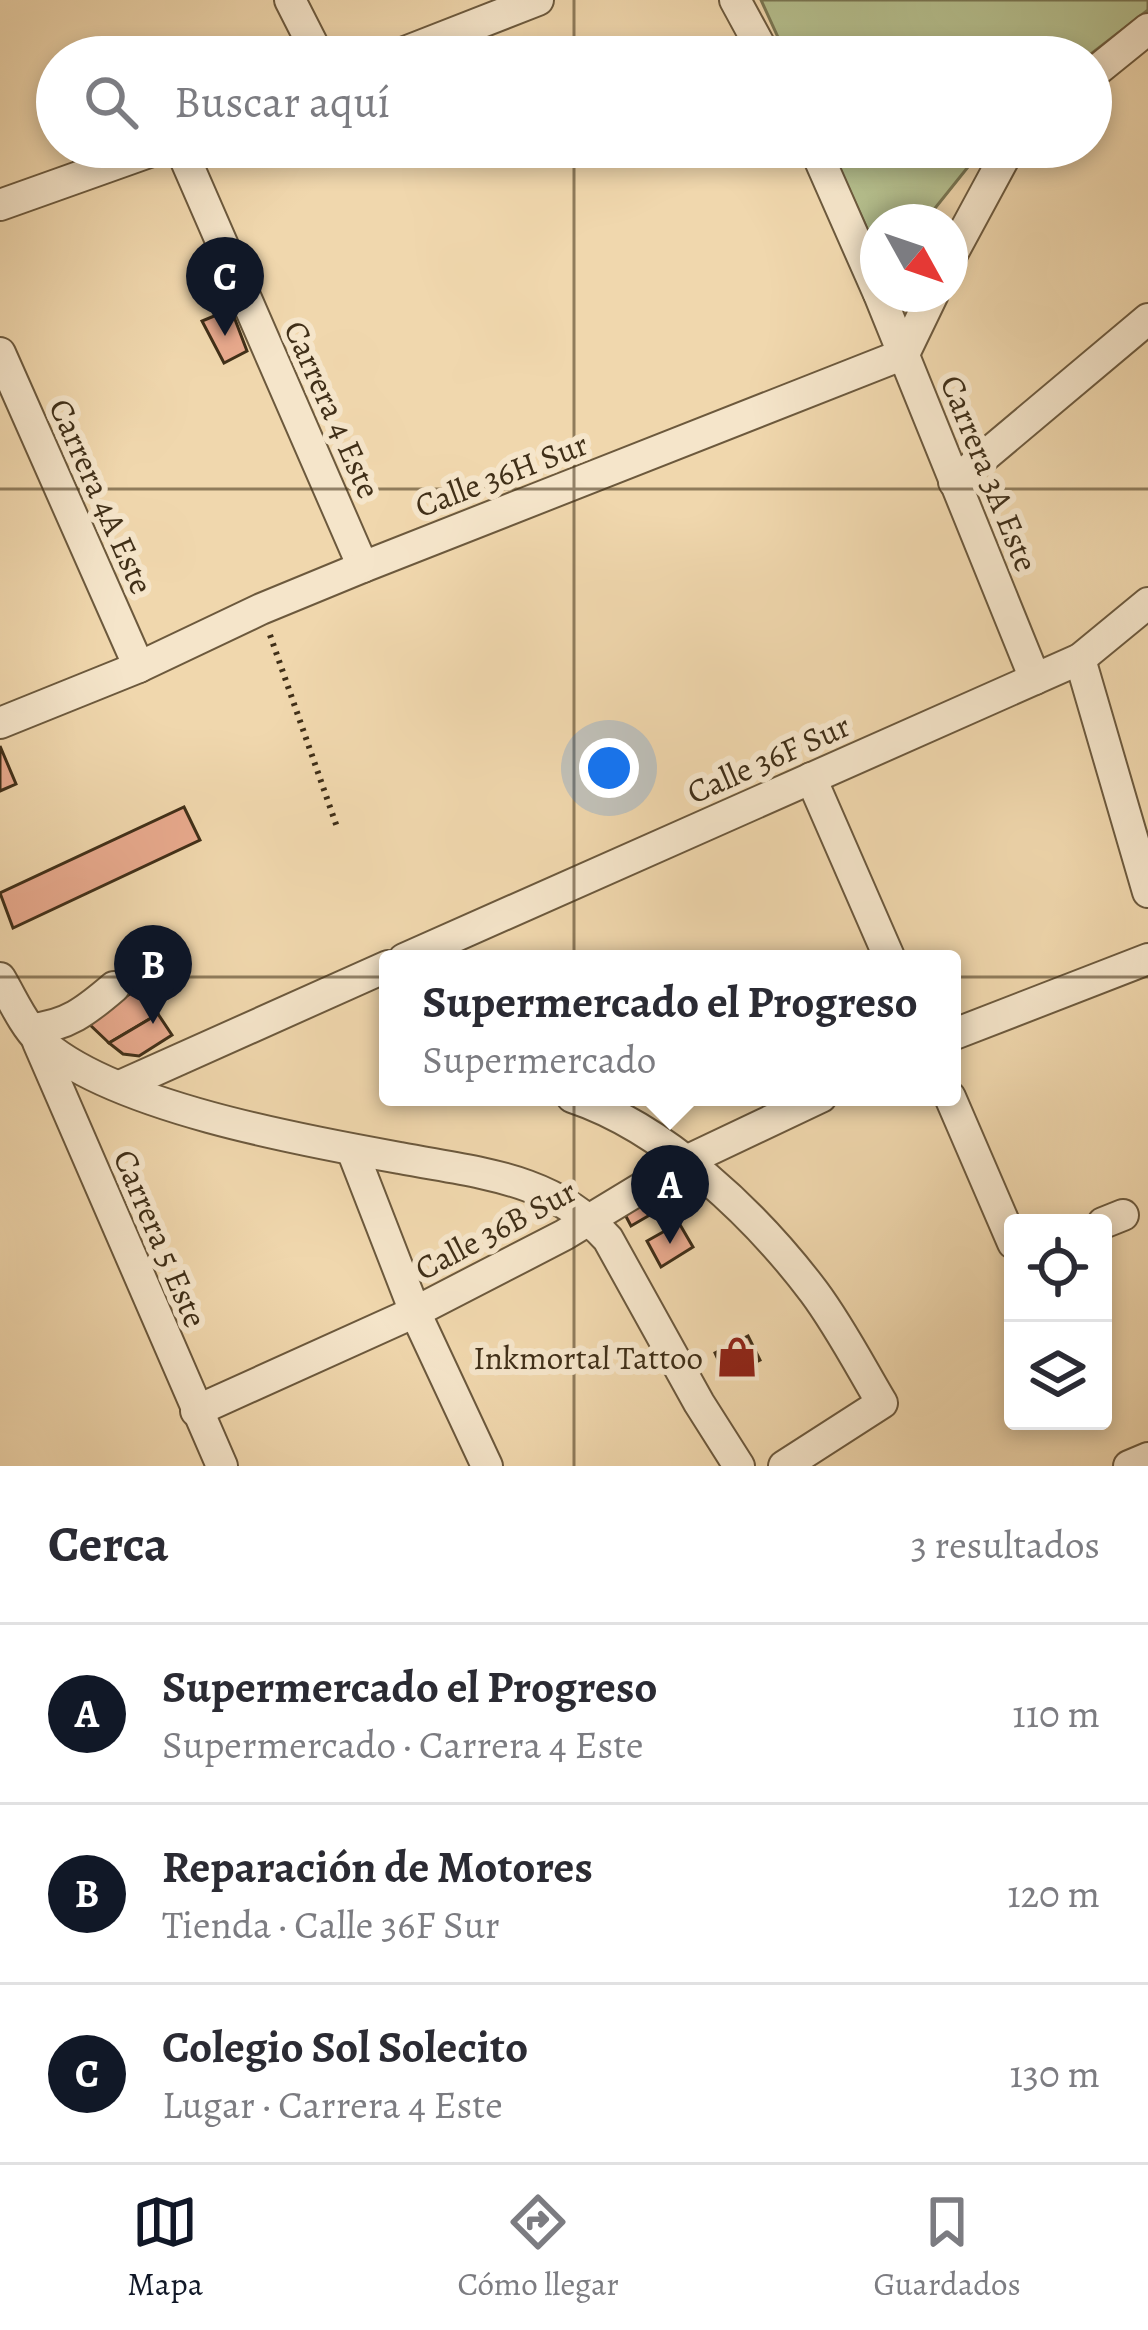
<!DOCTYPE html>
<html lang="es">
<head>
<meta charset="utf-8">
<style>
  body { margin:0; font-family:Alegreya,serif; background:#f7f7f7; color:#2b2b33 }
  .controls { position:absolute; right:36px; bottom:36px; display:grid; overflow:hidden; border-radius:12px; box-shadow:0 6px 18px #0003 }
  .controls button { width:108px; height:108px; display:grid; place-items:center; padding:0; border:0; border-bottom:3px solid #e1e1e2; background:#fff; color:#2b2b33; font:60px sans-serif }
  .compass { position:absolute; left:860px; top:204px; width:108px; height:108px; border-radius:50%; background:#fff; box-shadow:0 6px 18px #0003; rotate:130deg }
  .you { position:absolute; left:609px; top:768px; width:42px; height:42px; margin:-30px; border:9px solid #fff; border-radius:50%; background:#1a73e8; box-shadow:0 0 0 18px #1a73e833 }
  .badge { display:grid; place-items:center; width:78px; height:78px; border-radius:50%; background:#111827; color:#fff; font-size:39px; font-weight:700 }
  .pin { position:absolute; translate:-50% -99px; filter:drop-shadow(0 3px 6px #0008) }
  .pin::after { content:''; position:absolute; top:63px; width:42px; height:36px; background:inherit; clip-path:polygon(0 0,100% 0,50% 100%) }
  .popup { position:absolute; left:379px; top:950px; width:582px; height:156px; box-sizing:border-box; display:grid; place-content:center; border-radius:12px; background:#fff; filter:drop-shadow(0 3px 9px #0005); font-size:39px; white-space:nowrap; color:#7c7c81 }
  .popup b { font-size:45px; color:#2b2b33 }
  .popup::after { content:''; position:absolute; left:50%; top:100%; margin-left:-24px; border:24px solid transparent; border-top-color:#fff }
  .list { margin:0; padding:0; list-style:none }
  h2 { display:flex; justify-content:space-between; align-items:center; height:156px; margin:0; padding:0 48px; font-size:51px }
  h2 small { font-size:39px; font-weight:400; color:#7c7c81 }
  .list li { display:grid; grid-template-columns:78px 1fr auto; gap:36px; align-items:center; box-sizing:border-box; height:180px; padding:0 48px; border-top:3px solid #e1e1e2 }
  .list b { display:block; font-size:45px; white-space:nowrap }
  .list p { margin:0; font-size:39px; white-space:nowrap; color:#7c7c81 }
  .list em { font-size:39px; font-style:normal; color:#7c7c81 }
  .icon { flex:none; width:66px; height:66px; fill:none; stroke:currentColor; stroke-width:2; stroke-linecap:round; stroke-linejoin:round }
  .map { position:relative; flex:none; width:1148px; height:1466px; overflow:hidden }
  .search { position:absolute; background:#fff; box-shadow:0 6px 18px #0003; left:36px; right:36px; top:36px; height:132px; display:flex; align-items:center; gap:30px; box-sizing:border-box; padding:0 42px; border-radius:66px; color:#7c7c81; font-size:45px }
  .sheet { height:696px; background:#fff }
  nav { display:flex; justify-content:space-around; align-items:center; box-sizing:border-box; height:168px; border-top:3px solid #e1e1e2; background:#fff; font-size:33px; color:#7c7c81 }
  nav a { display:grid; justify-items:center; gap:6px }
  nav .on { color:#111827 }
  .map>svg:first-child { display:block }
  .green { fill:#b5bf8e; stroke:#7a7753; stroke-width:3 }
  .building { fill:#e9aa8e; stroke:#402f18; stroke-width:3 }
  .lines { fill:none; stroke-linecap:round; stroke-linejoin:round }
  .minor-casing { stroke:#6c593d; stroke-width:34 }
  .path { stroke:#402f18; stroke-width:6; stroke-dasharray:3 6; stroke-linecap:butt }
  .minor { stroke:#f5e5ca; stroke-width:30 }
  .grid { fill:none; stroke:#402f18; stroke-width:3; stroke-opacity:0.55 }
  .labels { text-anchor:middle; stroke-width:12; stroke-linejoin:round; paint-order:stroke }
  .street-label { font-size:33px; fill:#402f18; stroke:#f5e5ca }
  .poi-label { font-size:33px; fill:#402f18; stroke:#f5e5ca; text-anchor:end }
</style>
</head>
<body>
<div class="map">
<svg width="1148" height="1466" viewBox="0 0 1148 1466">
  <rect width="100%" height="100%" fill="#f0d7ad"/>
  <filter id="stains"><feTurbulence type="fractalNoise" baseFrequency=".00167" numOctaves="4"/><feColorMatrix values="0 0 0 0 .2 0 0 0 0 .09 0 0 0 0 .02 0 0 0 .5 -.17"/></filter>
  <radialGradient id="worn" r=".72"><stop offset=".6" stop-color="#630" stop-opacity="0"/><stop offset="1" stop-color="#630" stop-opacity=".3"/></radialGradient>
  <g class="green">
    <polygon points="761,0 1148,0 1148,10 1087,57 787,57"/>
    <polygon points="830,147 984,147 924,222 878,222 878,253"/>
  </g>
  <g class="building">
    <polygon points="72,147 121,147 74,165"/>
    <polygon points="231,309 247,351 224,363 202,321"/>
    <polygon points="0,746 16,784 0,791"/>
    <polygon points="184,807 200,840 13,928 0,893"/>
    <polygon points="142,986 158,1014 109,1043 87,1022"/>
    <polygon points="158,1014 172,1035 139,1056 123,1054 109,1043"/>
    <polygon points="657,1185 667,1205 631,1226 620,1205"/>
    <polygon points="679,1223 693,1247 661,1267 647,1241"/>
    <polygon points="748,1336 760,1360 726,1377 715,1353"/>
  </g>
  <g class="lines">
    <g class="minor-casing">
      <g id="minor">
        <polyline points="290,0 319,57"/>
        <polyline points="735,0 766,57"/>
        <polyline points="392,57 538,0"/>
        <polyline points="1091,75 1148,29"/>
        <polyline points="180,147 363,567"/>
        <polyline points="814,147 878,292"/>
        <polyline points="0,205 163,147"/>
        <polyline points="950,258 1010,147"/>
        <polyline points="879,294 1035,679"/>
        <polyline points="0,353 139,667"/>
        <polyline points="954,482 1148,319"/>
        <polyline points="1080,659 1148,892"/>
        <polyline points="0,723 139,667 261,609 363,567 904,354 933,294"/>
        <polyline points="811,778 890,959"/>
        <polyline points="404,959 1080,659 1148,603"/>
        <path d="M 0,978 C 12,998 23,1024 39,1040 C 109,1106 305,1141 400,1158 C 478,1173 552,1177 608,1239 L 699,1403 L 739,1466"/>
        <path d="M 31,1029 C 67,1026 86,1011 114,987"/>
        <polyline points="952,1035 1148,959"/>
        <polyline points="38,1042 222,1466"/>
        <polyline points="120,1086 388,966"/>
        <path d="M 572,1097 C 665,1128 756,1215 814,1292 C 840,1327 860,1366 882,1403 L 784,1466"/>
        <polyline points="950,1097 1013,1243"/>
        <polyline points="352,1150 415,1312 487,1466"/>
        <polyline points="1103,1223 1123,1215"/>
        <polyline points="196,1411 415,1312 564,1235 686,1161 821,1097"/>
        <polyline points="1129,1466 1148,1458"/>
      </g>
    </g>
    <polyline class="path" points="270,635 338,830"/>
    <use href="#minor" class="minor"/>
  </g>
  <path class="grid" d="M 574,0 L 574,57M 574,147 L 574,1466M 0,489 L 1148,489M 0,977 L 1148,977"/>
  <defs>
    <g id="shop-bare" transform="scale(3.24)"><path d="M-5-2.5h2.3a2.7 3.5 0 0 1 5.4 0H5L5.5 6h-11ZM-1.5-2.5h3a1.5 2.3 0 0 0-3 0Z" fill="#8f2418" stroke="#f5e5ca" stroke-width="2.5" paint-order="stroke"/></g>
  </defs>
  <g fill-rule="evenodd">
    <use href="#shop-bare" x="737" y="1357"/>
  </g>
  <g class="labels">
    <g class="street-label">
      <text transform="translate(333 409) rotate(66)" y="12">Carrera 4 Este</text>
      <text transform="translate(990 473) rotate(68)" y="12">Carrera 3A Este</text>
      <text transform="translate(501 474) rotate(-21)" y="12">Calle 36H Sur</text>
      <text transform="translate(102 496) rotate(66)" y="12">Carrera 4A Este</text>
      <text transform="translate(768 758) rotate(-24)" y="12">Calle 36F Sur</text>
      <text transform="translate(495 1229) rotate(-28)" y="12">Calle 36B Sur</text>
      <text transform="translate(161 1238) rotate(67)" y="12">Carrera 5 Este</text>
    </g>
    <g class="poi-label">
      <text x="703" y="1369">Inkmortal Tattoo</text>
    </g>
  </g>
  <rect width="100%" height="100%" filter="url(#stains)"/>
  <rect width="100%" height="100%" fill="url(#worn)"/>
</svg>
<div class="controls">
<button><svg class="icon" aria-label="locate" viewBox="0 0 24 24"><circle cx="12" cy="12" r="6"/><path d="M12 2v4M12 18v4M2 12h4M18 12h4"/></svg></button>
<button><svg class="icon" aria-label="layers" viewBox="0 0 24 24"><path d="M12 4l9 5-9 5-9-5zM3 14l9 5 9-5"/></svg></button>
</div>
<svg class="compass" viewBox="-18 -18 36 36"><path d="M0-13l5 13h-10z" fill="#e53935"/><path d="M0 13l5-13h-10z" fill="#7c7c81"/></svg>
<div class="you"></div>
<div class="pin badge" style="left:670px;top:1244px">A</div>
<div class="popup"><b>Supermercado el Progreso</b>Supermercado</div>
<div class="pin badge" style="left:153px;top:1024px">B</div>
<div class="pin badge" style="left:225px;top:336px">C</div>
<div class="search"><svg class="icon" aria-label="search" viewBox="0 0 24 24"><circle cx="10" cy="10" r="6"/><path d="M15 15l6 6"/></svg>Buscar aquí</div>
</div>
<section class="sheet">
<h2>Cerca<small>3 resultados</small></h2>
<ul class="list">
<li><span class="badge">A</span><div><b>Supermercado el Progreso</b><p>Supermercado · Carrera 4 Este</p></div><em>110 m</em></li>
<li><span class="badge">B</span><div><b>Reparación de Motores</b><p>Tienda · Calle 36F Sur</p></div><em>120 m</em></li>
<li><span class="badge">C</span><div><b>Colegio Sol Solecito</b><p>Lugar · Carrera 4 Este</p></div><em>130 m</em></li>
</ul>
</section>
<nav>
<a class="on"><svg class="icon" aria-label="map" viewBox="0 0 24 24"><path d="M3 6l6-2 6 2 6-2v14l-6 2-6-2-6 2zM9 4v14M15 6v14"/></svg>Mapa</a>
<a><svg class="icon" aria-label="directions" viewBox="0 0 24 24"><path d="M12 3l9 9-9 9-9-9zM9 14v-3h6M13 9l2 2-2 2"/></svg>Cómo llegar</a>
<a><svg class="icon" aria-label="saved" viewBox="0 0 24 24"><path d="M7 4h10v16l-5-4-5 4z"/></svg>Guardados</a>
</nav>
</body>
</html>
